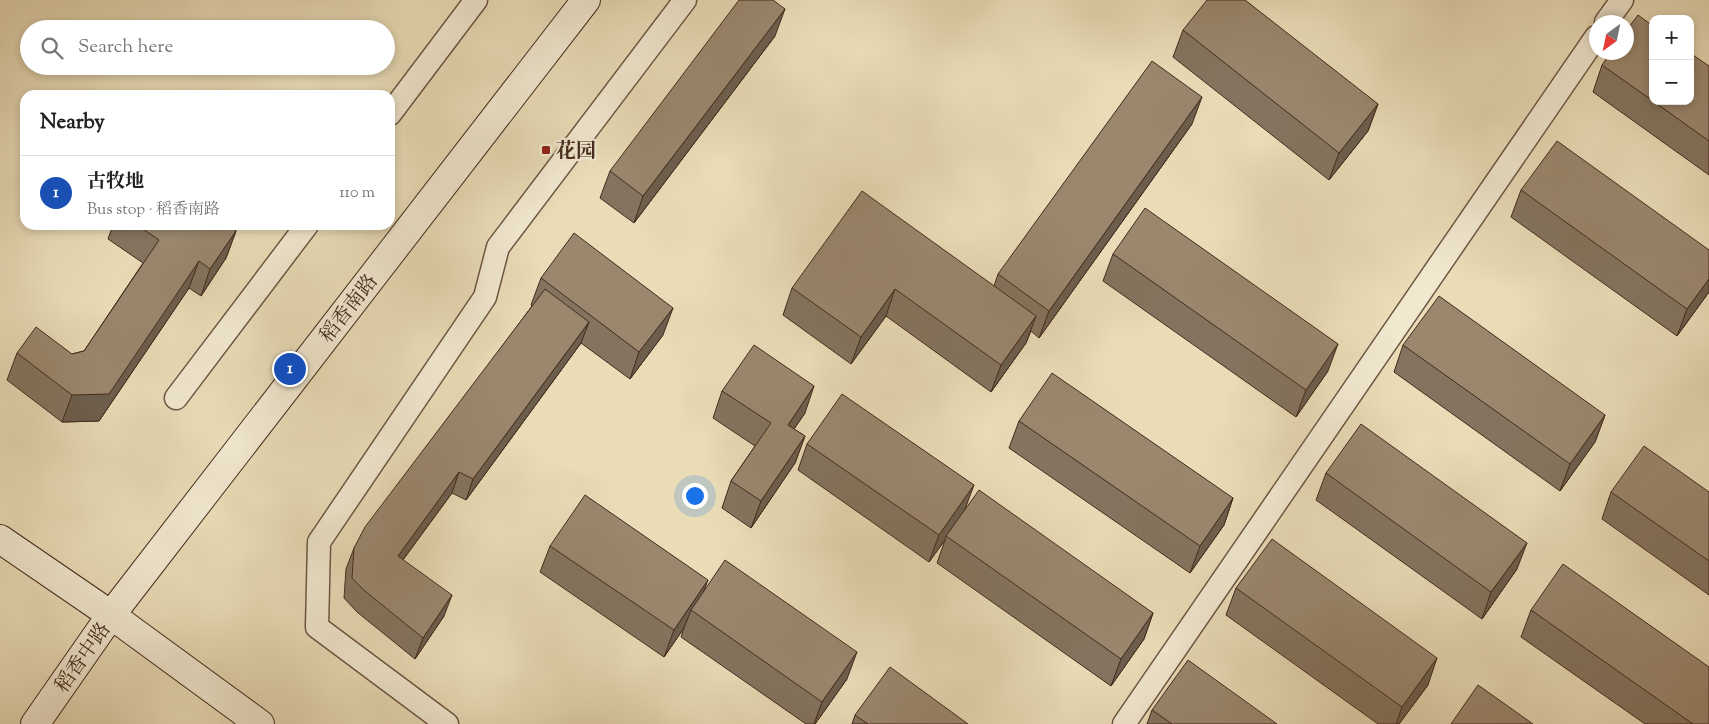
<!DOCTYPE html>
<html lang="en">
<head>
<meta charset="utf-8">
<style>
  body { margin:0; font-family:"Sorts Mill Goudy","Noto Serif SC",serif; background:#f6f6f6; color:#222 }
  .controls { position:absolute; right:15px; top:15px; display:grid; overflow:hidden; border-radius:10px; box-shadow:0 2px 8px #0003 }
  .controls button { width:45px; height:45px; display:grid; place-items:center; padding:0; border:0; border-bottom:1px solid #e0e0e0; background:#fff; color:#222; font:25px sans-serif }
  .compass { position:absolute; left:1589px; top:15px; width:45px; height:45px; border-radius:50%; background:#fff; box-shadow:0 2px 8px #0003; rotate:213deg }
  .you { position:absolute; left:694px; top:495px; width:18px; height:18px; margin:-12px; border:4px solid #fff; border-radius:50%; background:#1a73e8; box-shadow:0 0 0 8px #1a73e833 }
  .badge { display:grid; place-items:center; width:32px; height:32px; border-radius:50%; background:#0b8043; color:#fff; font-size:16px; font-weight:700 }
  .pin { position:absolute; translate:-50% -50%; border:2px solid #fff; box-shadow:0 1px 5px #0006 }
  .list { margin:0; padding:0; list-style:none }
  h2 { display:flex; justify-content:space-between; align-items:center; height:65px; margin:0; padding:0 20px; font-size:21px }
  h2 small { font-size:16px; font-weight:400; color:#767676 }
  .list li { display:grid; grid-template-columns:32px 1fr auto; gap:15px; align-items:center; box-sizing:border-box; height:75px; padding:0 20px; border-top:1px solid #e0e0e0 }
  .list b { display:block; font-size:19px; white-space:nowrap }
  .list p { margin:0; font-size:16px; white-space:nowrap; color:#767676 }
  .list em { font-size:16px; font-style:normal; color:#767676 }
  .icon { flex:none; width:28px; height:28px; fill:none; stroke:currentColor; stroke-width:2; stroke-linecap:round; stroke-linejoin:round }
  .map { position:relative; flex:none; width:1709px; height:724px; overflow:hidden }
  .search { position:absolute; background:#fff; box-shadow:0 2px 8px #0003; left:20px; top:20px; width:375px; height:55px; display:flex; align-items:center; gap:12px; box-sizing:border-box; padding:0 18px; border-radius:28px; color:#767676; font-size:19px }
  .panel { position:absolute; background:#fff; box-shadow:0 2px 8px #0003; left:20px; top:90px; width:375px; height:140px; border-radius:15px }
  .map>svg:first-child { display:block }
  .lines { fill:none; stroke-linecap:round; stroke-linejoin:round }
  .minor-casing { stroke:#6d5644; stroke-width:25 }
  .secondary-casing { stroke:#442a1e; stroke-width:30 }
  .minor { stroke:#f1e8d0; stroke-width:22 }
  .secondary { stroke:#f1e8d0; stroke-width:28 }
  .wall { fill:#84745f; stroke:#442a1e }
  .shaded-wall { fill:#6c5e4d; stroke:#442a1e }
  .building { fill:#9a876e; stroke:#442a1e }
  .poi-dot { fill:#8f2418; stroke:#f1e8d0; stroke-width:2 }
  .labels { text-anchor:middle; stroke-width:4.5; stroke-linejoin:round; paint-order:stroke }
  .poi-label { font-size:20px; font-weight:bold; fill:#442a1e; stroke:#f1e8d0; text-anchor:start }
  .street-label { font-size:20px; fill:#442a1e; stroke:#f1e8d0 }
</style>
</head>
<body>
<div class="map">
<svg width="1709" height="724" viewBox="0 0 1709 724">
  <rect width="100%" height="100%" fill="#e9dcb7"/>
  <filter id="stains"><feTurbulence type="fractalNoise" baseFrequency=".004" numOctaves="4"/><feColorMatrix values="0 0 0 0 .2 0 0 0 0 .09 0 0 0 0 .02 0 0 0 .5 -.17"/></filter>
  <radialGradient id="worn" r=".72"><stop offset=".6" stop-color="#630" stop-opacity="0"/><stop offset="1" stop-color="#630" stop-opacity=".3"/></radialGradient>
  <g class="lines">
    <g class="minor-casing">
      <g id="minor">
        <polyline points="1606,22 1622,0"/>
        <polyline points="390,114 476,0"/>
        <polyline points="176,398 307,225"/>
        <polyline points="447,724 317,627 319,542 485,297 498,247 685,0"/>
        <polyline points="1124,724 1596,37"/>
      </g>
    </g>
    <g class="secondary-casing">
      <g id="secondary">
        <polyline points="0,539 111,615 260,724"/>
        <polyline points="35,724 111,615 586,0"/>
      </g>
    </g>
    <use href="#minor" class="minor"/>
    <use href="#secondary" class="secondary"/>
  </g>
  <g class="wall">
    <polygon points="1183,30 1378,104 1368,131 1329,180 1173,57"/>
    <polygon points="775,36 634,223 600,198 610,171"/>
    <polygon points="1602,65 1709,66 1709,175 1593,92"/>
    <polygon points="1192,124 1039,338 1031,331 1026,343 991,392 886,316 851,364 783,315 792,288 994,286 998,274"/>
    <polygon points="1521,190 1709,250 1709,292 1677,336 1511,217"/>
    <polygon points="113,225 227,225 236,231 226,258 201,296 189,288 99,421 62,422 7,380 17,353 72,354 84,351 143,263 108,239"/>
    <polygon points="1113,254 1328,371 1296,417 1103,281"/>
    <polygon points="541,278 663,335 630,379 581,343 466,500 452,493 403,560 444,616 415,659 357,612 344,598 346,569 354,548 532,306 531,305"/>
    <polygon points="1403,345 1605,415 1595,442 1560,491 1394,372"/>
    <polygon points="722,391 805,413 794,429 805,436 795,463 751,528 722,508 731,481 755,446 713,418"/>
    <polygon points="1019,421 1233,498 1224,525 1190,573 1009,448"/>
    <polygon points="807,444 965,510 1153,613 1144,639 1111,686 937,563 945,540 929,562 798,470"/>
    <polygon points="1326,473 1517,569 1482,619 1316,500"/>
    <polygon points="1611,492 1709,492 1709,595 1602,519"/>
    <polygon points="550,546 704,590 847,679 815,724 806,724 681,637 684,628 664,657 540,572"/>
    <polygon points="1236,588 1428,685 1399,724 1378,724 1226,615"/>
    <polygon points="1531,610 1709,724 1645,724 1521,637"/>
    <polygon points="1152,710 1277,724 1147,724"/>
    <polygon points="855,715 968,724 852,724"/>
  </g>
  <g class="shaded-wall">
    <polygon points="785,9 775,36 634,223 643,196"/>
    <polygon points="1202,97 1192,124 1039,338 1049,311"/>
    <polygon points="1378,104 1368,131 1329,180 1339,153"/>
    <polygon points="236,231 226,258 201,296 210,269"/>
    <polygon points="199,261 189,288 99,421 62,422 72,395"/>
    <polygon points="1709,279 1709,292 1677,336 1687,309"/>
    <polygon points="895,289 886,316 851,364 861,337"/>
    <polygon points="673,308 663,335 630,379 639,352"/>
    <polygon points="1036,316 1026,343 991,392 1001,365"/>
    <polygon points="589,322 581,343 466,500 473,479"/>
    <polygon points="1338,344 1328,371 1296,417 1306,390"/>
    <polygon points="814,386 805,413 778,452 788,425"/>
    <polygon points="1605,415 1595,442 1560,491 1570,464"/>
    <polygon points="805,436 795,463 751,528 761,501"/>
    <polygon points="459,472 452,493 390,577 398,556"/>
    <polygon points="974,485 964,512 946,536 945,540 929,562 939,535"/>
    <polygon points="1233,498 1224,525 1190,573 1200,546"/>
    <polygon points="1527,543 1517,569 1482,619 1491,592"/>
    <polygon points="708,580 698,607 691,610 684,628 664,657 674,630"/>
    <polygon points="452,595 444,616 415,659 423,638"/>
    <polygon points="1153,613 1144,639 1111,686 1121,659"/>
    <polygon points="857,652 847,679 815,724 814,724 822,702"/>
    <polygon points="1437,658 1428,685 1399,724 1396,724 1402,707"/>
  </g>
  <g class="building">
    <polygon points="739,0 773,0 785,9 643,196 610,171"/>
    <polygon points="1207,0 1245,0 1378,104 1339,153 1183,30"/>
    <polygon points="1638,15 1653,26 1653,101 1602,65 1611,52 1626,52 1626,31"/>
    <polygon points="1690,53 1709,66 1709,141 1653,101 1690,101"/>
    <polygon points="1152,61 1202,97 1049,311 998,274"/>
    <polygon points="1557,141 1709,250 1709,279 1687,309 1521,190"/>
    <polygon points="862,191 1036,316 1001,365 895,289 861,337 792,288"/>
    <polygon points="1145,208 1338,344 1306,390 1113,254"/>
    <polygon points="137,225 227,225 236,231 210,269 199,261 109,394 72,395 17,353 36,327 72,354 84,351 159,240"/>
    <polygon points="574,233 673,308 639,352 541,278"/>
    <polygon points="545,289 589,322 473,479 459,472 398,556 452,595 423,638 365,591 352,578 354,548 365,527"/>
    <polygon points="1439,296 1605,415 1570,464 1403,345"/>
    <polygon points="754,345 814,386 788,425 805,436 761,501 731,481 771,423 722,391"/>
    <polygon points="1052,373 1233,498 1200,546 1019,421"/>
    <polygon points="842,394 974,485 939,535 807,444"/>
    <polygon points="1361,424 1527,543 1491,592 1326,473"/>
    <polygon points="1644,446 1709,492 1709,561 1611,492"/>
    <polygon points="979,490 1153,613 1121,659 946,536"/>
    <polygon points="585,495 708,580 674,630 550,546"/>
    <polygon points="1272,539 1437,658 1402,707 1236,588"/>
    <polygon points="725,560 857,652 822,702 691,610"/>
    <polygon points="1563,564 1709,667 1709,724 1693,724 1531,610"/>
    <polygon points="1188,660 1277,724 1172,724 1152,710"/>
    <polygon points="890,667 968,724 868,724 855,715"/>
    <polygon points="1478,685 1533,724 1451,724"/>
  </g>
  <rect class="poi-dot" x="541" y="145" width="10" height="10" rx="2.5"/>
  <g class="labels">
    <g class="poi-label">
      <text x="556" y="157">花园</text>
    </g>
    <g class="street-label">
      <text transform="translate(348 308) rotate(-52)" y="7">稻香南路</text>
      <text transform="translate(82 657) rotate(-55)" y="7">稻香中路</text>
    </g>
  </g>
  <rect width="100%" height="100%" filter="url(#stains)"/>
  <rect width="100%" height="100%" fill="url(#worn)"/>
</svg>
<div class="controls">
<button>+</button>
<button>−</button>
</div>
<svg class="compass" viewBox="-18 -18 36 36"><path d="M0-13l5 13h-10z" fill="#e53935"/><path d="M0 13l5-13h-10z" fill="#767676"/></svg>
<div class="you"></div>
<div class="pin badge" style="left:290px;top:369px;background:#1a4fb4">1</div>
<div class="search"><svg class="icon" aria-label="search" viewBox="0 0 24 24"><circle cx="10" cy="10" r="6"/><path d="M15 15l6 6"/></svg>Search here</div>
<section class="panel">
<h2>Nearby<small></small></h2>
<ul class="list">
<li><span class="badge" style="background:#1a4fb4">1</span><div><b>古牧地</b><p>Bus stop · 稻香南路</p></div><em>110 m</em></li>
</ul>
</section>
</div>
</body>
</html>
